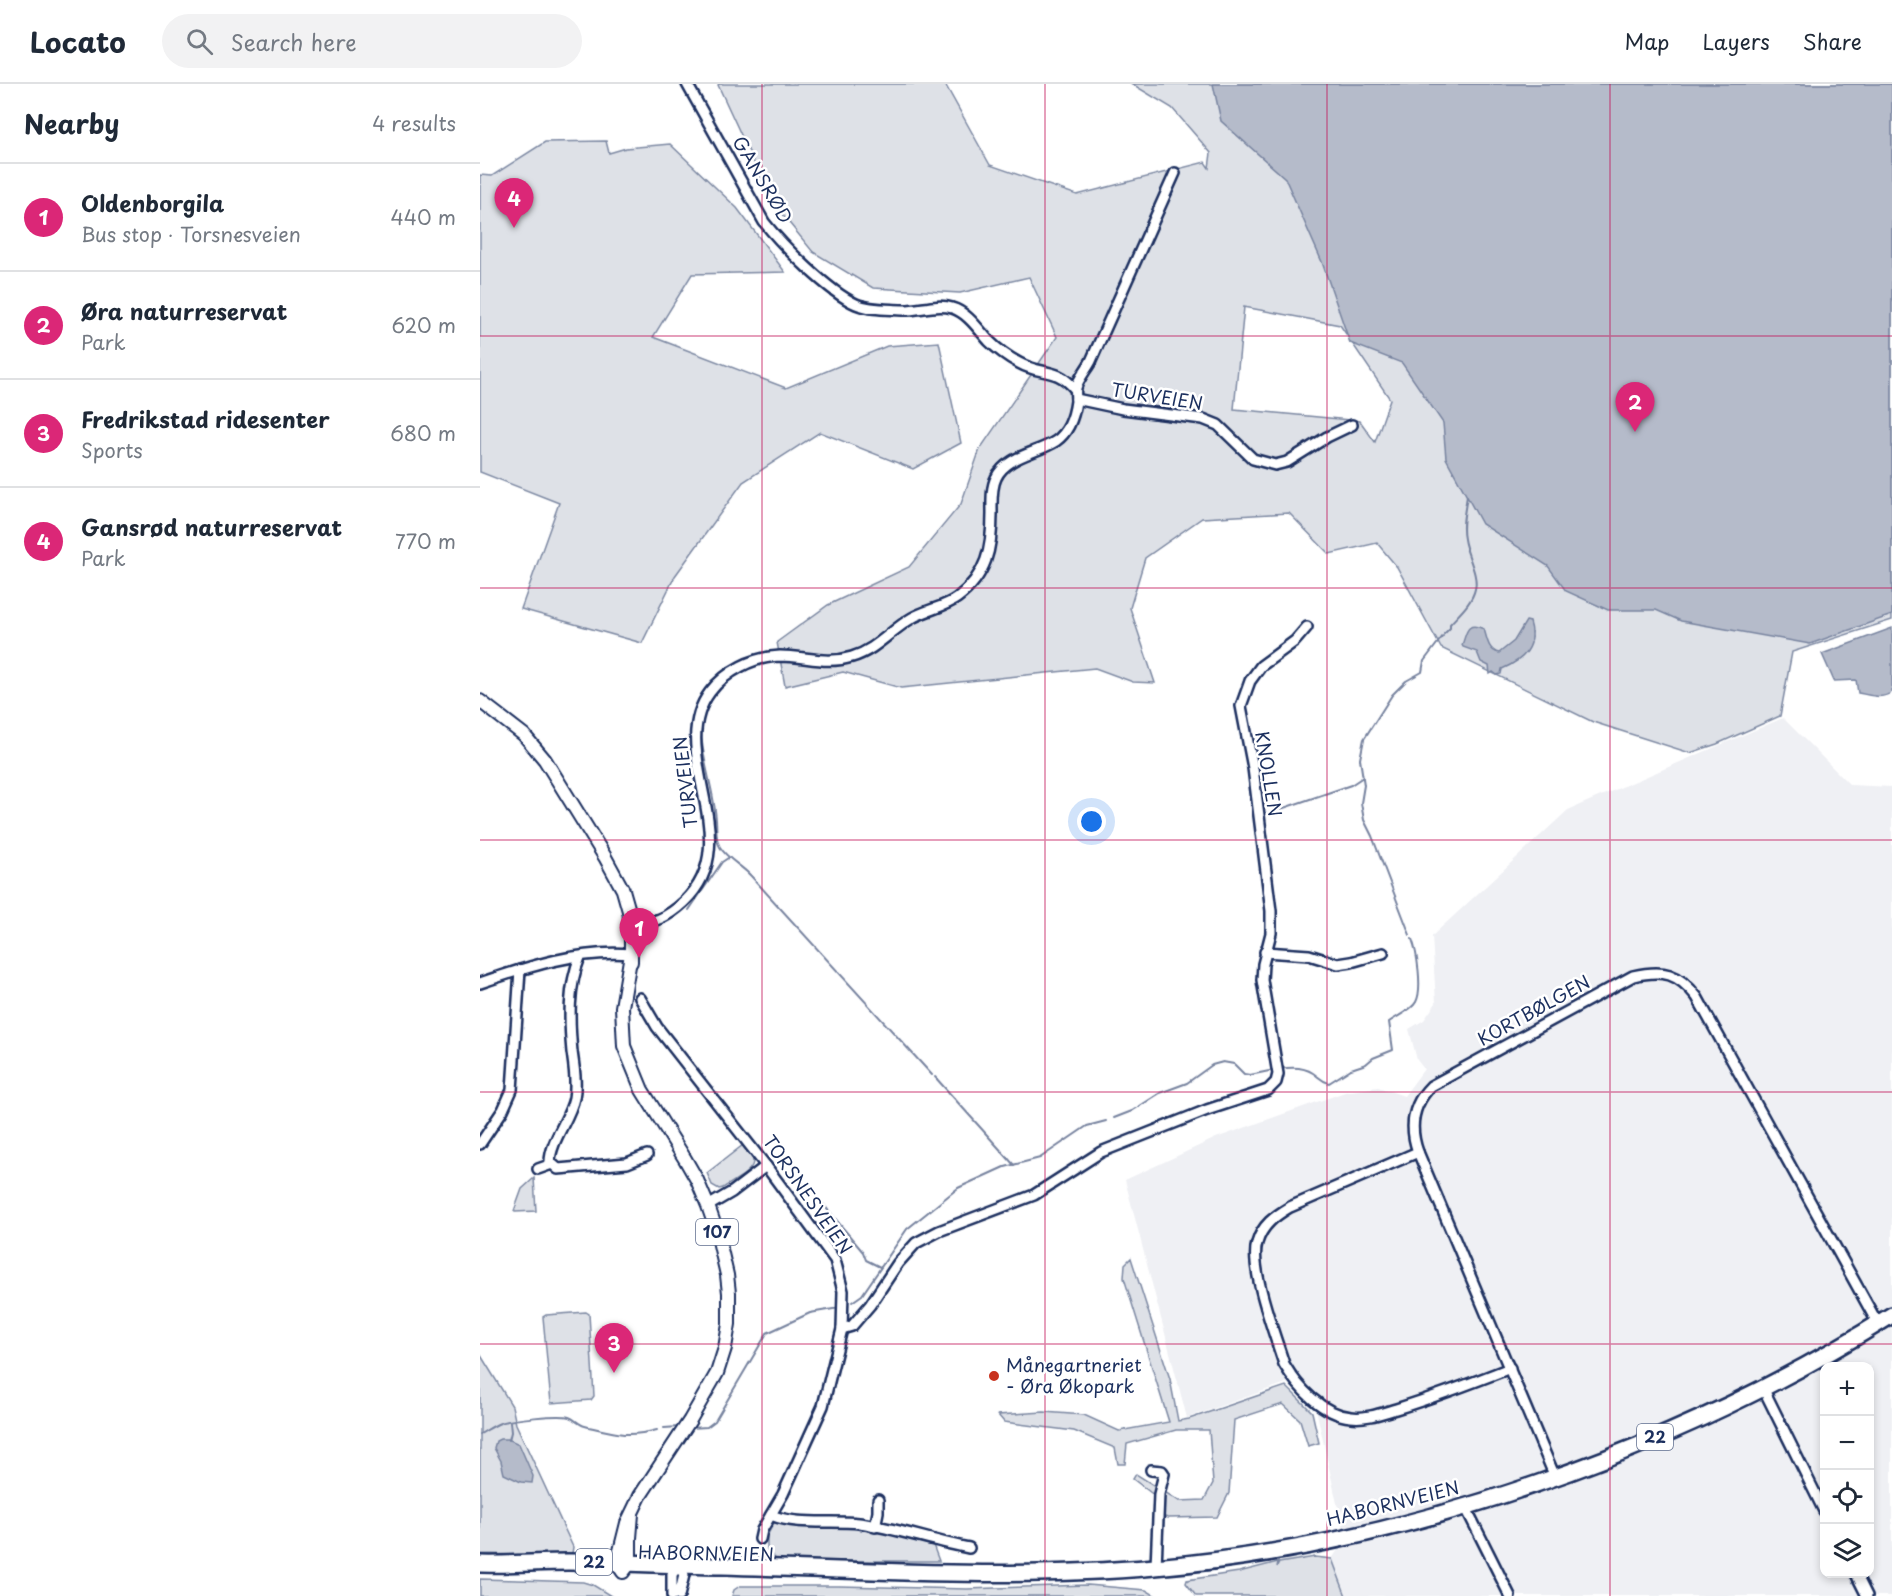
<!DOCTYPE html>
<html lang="en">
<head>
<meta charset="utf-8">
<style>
  body { margin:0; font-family:"Playpen Sans",sans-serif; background:#f2f2f3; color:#1f2937 }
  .controls { position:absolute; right:18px; bottom:18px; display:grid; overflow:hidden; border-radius:12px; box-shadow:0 3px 9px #0003 }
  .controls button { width:54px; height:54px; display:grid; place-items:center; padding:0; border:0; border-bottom:2px solid #e0e1e3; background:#fff; color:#1f2937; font:30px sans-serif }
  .you { position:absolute; left:612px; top:738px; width:21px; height:21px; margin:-15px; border:4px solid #fff; border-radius:50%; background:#1a73e8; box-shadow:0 0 0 9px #1a73e833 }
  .badge { display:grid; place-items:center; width:39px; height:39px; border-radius:50%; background:#db2777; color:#fff; font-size:20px; font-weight:700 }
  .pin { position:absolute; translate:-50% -50px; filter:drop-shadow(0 2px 3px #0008) }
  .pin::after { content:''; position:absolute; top:32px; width:21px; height:18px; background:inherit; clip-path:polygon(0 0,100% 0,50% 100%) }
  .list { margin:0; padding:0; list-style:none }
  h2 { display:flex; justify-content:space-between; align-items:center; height:78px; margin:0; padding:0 24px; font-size:26px }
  h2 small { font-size:20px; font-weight:400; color:#747a83 }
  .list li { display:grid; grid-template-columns:39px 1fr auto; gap:18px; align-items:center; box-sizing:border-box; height:108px; padding:0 24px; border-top:2px solid #e0e1e3 }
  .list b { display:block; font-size:22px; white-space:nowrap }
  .list p { margin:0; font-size:20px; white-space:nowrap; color:#747a83 }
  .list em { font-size:20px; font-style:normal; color:#747a83 }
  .icon { flex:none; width:33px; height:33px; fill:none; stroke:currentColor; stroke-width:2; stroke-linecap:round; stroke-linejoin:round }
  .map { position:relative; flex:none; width:1412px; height:1512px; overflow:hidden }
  header { display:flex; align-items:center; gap:36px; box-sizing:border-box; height:84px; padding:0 30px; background:#fff; border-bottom:2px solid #e0e1e3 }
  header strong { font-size:28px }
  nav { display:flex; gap:33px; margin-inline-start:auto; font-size:21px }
  .search { width:420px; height:54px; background:#f2f2f3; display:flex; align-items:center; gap:15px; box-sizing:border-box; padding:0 21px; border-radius:33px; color:#747a83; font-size:22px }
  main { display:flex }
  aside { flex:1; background:#fff }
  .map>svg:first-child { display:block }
  .built { fill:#eff0f4; fill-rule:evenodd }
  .green { fill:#dee1e7; stroke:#7c88a2; stroke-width:1.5; fill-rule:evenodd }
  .water { fill:#b5bbca; stroke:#77839f; stroke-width:1.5 }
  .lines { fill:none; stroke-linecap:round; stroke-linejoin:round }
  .stream { stroke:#77839f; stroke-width:2 }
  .minor-casing { stroke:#1b2f5e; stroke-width:14 }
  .major-casing { stroke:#1b2f5e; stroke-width:16 }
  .highway-casing { stroke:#1b2f5e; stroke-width:20 }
  .minor { stroke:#fff; stroke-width:9 }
  .major { stroke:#fff; stroke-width:12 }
  .highway { stroke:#fff; stroke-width:15 }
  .grid { fill:none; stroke:#c2185b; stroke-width:1.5; stroke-opacity:0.55 }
  .poi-dot { fill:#c8321e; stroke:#fff; stroke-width:2 }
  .labels { text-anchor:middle; stroke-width:5; stroke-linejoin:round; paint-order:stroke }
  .shield { fill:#fff; stroke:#5f6d8e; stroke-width:1.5 }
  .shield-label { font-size:16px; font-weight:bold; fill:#1b2f5e }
  .street-label { font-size:18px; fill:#1b2f5e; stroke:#fff }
  .poi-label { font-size:18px; fill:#1b2f5e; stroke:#fff; text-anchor:start }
</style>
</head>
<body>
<header>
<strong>Locato</strong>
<div class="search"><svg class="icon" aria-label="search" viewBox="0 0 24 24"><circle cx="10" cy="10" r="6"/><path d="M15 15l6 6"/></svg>Search here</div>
<nav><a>Map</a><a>Layers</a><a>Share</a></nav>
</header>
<main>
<aside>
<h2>Nearby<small>4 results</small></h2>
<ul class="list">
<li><span class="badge">1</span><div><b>Oldenborgila</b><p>Bus stop · Torsnesveien</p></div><em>440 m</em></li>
<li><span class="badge">2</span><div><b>Øra naturreservat</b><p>Park</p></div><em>620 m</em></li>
<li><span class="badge">3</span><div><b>Fredrikstad ridesenter</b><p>Sports</p></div><em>680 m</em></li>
<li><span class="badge">4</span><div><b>Gansrød naturreservat</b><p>Park</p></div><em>770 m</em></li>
</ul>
</aside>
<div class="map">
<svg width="1412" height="1512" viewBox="0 0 1412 1512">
  <rect width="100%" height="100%" fill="#fff"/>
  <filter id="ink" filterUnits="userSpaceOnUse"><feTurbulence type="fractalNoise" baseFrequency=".0167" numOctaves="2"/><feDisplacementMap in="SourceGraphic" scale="12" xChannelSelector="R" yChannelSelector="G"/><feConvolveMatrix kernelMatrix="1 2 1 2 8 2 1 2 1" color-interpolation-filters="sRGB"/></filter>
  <g filter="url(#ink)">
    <path class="built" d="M 1303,634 L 1370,701 L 1412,703 L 1412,1512 L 866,1512 L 852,1475 L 863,1458 L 862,1442 L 836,1325 L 809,1298 L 707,1334 L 645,1096 L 736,1054 L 865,1008 L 898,1003 L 924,1012 L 944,985 L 937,976 L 929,945 L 944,936 L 956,919 L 952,852 L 1088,726 ZM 1344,1282 L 1390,1282 L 1390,1490 L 1344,1490 Z"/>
    <g class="green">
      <path d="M 239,0 L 465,0 L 510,81 L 597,111 L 725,78 L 729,84 L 731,69 L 692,24 L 652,0 L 1412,0 L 1412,536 L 1312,568 L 1300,632 L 1237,660 L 1210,669 L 1113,638 L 961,564 L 917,483 L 897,459 L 849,470 L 809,429 L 722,434 L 665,474 L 650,524 L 675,599 L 653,598 L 615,584 L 421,604 L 363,588 L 305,602 L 297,558 L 348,521 L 429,483 L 481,420 L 500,365 L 577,253 L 549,193 L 480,209 L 393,204 L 333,168 L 292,118 L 238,1 ZM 764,223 L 860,241 L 910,315 L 895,358 L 880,337 L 754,325 Z"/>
      <polygon points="126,57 129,69 146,64 190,60 257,124 305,188 212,190 173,253 306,304 407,262 459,258 481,359 433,385 340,348 263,398 195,492 162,559 41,525 79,419 0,388 0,91 12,92 65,58"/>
      <path d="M 263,1061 C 266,1065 274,1072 273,1078 C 272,1089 251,1098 243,1104 L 239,1105 L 232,1101 L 227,1089 Z"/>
      <polygon points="54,1094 56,1127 35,1128 34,1127 42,1105"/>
      <polygon points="651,1174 690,1295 698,1337 709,1335 806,1302 832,1328 839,1359 828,1362 820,1336 803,1320 754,1336 749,1409 737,1433 688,1434 675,1430 675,1412 653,1395 656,1390 699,1417 724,1416 733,1399 729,1346 696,1346 647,1360 645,1380 638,1380 635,1364 594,1347 524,1338 518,1331 564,1328 604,1331 639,1347 689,1338 644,1194 645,1180"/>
      <polygon points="106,1228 109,1230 114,1312 111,1316 71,1319 63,1233 66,1231"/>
      <polygon points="0,1270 32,1322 36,1340 93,1463 92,1469 85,1472 0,1470"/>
      <polygon points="295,1437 387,1442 453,1461 459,1477 298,1477 287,1467 287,1452"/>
      <polygon points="835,1473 852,1475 866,1512 716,1512 706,1499 707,1496 759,1488 798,1478 797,1483 799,1479"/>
      <polygon points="0,1495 103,1498 113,1501 131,1512 0,1512"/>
      <polygon points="608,1501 666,1506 676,1512 252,1512 254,1506 260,1502 359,1502 487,1505"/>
    </g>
    <g class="water">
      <polygon points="733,0 1412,0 1412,531 1330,560 1201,537 1176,526 1128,526 1086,507 1068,482 1002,440 966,374 963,339 922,279 870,259 842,178 805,94 741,37"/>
      <path d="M 1046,537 L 1050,538 C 1058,563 1043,576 1022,585 L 1021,590 L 1017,591 L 1013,588 L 1010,590 L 1009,582 L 1001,578 L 997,568 L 983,563 L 982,561 C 987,548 986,537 1004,545 C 1007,554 1008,567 1019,569 L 1034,557 Z"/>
      <path d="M 1412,544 L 1412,608 C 1402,616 1390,611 1378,609 L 1376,596 L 1354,597 L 1342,570 Z"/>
      <polygon points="20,1355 28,1355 39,1360 53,1392 52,1399 41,1398 24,1390 21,1377 14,1364 16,1357"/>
    </g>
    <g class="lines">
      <g class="stream">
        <path d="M 964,550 L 970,544 L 970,540 C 979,530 992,519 995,505 C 999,491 986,470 984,455 C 981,441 985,426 987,412"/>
        <path d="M 221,647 C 222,677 234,706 236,736 C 237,744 235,756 240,763 C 247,775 261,781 271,792 L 452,991"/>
        <polyline points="783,731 871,701 883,693"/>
        <polyline points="209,826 242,778 248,774"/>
        <polyline points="930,851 892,752 884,736 881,719 884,701 880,675 884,655 912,611 926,597 942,588 944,577 963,552"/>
        <path d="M 799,985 C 810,983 823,982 833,989 C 839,993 841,997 849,999 L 871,985 L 886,980 L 893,974 L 913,966 L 909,938 C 917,932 932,926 936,918 C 943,905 937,868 932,855"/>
        <polyline points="455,993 534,1081"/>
        <polyline points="634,1034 652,1027 680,1009 707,999 732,981 743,978 754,980 764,990 770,991 794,986"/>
        <polyline points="525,1083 560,1074 607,1042 626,1037"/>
        <polyline points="332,1107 383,1168 386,1176 400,1183"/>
        <polyline points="372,1218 382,1211 427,1145 478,1104 524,1083"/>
        <polyline points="184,1344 199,1343"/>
        <polyline points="211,1344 227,1343 235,1337 287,1249 330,1229 359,1224"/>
        <path d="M 0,1350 C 7,1346 13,1342 20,1339 C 32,1335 78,1330 89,1333 C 95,1335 99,1341 105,1342 C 134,1349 147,1354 177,1346"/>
        <polyline points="29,1356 31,1348 30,1338"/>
      </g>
      <g class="minor-casing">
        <g id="minor">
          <path d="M 207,0 L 284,138 C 303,162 349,208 376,220 C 390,226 408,225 422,226 C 438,227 456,219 472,224 C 487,228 499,246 509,257 C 518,266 528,273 539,279 C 562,292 575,282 595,305"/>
          <polyline points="596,315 643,325 723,335 738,341 773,375 795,381 807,378 847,353 872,341"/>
          <path d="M 151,841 C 173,840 188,833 204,818 C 269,757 184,669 230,608 C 246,587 273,573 300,572 C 326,572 346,581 372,573 C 396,566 411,546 432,534 C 446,526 465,523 477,514 C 507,491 512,464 512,430 C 512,418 511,404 516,394 C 526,372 558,369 576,357 C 589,348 594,332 596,317 C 596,313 595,308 596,304 C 598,295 607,285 611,277 L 695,89"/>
          <polyline points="785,868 829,871 858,880 871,878 903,869"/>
          <path d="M 100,873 C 88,903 89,936 92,968 C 94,982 97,999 94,1014 C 90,1034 70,1058 70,1078 L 78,1085 L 147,1079 L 167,1071"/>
          <path d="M 0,899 C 47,883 101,865 151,870"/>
          <polyline points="160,914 177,943 286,1082 355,1176 363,1207 362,1245 343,1322 303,1410 282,1446 280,1455"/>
          <polyline points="0,1060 23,1026 32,1006 40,886"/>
          <path d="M 938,1068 L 810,1123 C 795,1132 782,1141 777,1159 C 769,1184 796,1254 804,1280 C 818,1304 842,1330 871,1333 C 886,1335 902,1329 916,1325 C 955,1313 992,1299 1030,1284"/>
          <polyline points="58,1085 72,1080"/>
          <polyline points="228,1122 252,1108 286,1082"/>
          <polyline points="362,1245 372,1242 390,1221 418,1179 436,1159 459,1147 554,1111 621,1068 727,1026 788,1006 796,998 798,990 782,896 783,880 791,849 791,827 773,684 761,622 770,597 781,582 815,557 827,543"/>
          <polyline points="1283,1304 1344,1427"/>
          <polyline points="671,1386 682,1387 684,1390 679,1410 676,1483"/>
          <path d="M 1075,1393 L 938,1068 C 929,1043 932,1021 951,1002 L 1153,892 C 1184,885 1198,889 1217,913 L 1398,1240"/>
          <polyline points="985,1422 1030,1512"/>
          <path d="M 291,1431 C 318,1442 350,1436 379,1439 C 416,1444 452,1457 489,1464"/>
          <polyline points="395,1443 398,1428 398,1416"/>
          <polyline points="1376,1490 1387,1512"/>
          <polyline points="192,1512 192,1490 199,1482 204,1491 199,1512"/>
        </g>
      </g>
      <g class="major-casing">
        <g id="major">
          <polyline points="0,617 44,651 65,676 125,773 143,806 149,827 151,841 151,878"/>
          <polyline points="151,870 142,923 144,962 162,1006 205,1075 217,1096 228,1122 237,1148 247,1191 249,1209 249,1240 245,1264 237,1289 210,1336 160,1412 147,1439 137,1479 143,1488 150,1479 150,1454 152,1430"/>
        </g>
      </g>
      <g class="highway-casing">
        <path id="highway" d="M 0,1480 C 29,1481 59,1478 88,1478 C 139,1478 191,1481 242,1482 C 386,1486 530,1496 675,1483 C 926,1462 1199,1365 1412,1231"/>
      </g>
      <use href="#minor" class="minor"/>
      <use href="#major" class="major"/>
      <use href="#highway" class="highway"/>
    </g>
  </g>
  <path class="grid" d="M 282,0 L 282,1512M 565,0 L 565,1512M 847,0 L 847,1512M 1130,0 L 1130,1512M 0,252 L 1412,252M 0,504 L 1412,504M 0,756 L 1412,756M 0,1008 L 1412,1008M 0,1260 L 1412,1260"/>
  <circle class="poi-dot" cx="514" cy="1292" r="6"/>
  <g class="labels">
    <g class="shield">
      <rect x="216" y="1135" width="42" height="26" rx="4.5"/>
      <rect x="1157" y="1340" width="36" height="26" rx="4.5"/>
      <rect x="96" y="1465" width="36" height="26" rx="4.5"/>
    </g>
    <g class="shield-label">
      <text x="237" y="1154">107</text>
      <text x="1175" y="1359">22</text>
      <text x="114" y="1484">22</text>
    </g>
    <g class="street-label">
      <text transform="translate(282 96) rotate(59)" y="6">GANSRØD</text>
      <text transform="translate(677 313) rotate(9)" y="6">TURVEIEN</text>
      <text transform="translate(788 690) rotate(81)" y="6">KNOLLEN</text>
      <text transform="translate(206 698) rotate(-97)" y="6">TURVEIEN</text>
      <text transform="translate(1054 927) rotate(-29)" y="6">KORTBØLGEN</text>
      <text transform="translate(327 1111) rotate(55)" y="6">TORSNESVEIEN</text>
      <text transform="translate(913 1420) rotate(-14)" y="6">HABORNVEIEN</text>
      <text transform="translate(226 1470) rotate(1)" y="6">HABORNVEIEN</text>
    </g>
    <g class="poi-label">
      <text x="526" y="1288">Månegartneriet<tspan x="526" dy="21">- Øra Økopark</tspan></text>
    </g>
  </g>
</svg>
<div class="controls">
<button>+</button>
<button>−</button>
<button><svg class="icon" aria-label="locate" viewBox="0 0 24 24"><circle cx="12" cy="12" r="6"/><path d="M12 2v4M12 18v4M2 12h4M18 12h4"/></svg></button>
<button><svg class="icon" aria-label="layers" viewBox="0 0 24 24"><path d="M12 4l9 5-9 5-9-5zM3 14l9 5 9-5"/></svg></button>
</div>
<div class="you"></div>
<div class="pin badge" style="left:159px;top:874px">1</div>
<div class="pin badge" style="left:1155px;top:348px">2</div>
<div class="pin badge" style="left:134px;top:1289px">3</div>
<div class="pin badge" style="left:34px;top:144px">4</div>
</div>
</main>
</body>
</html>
